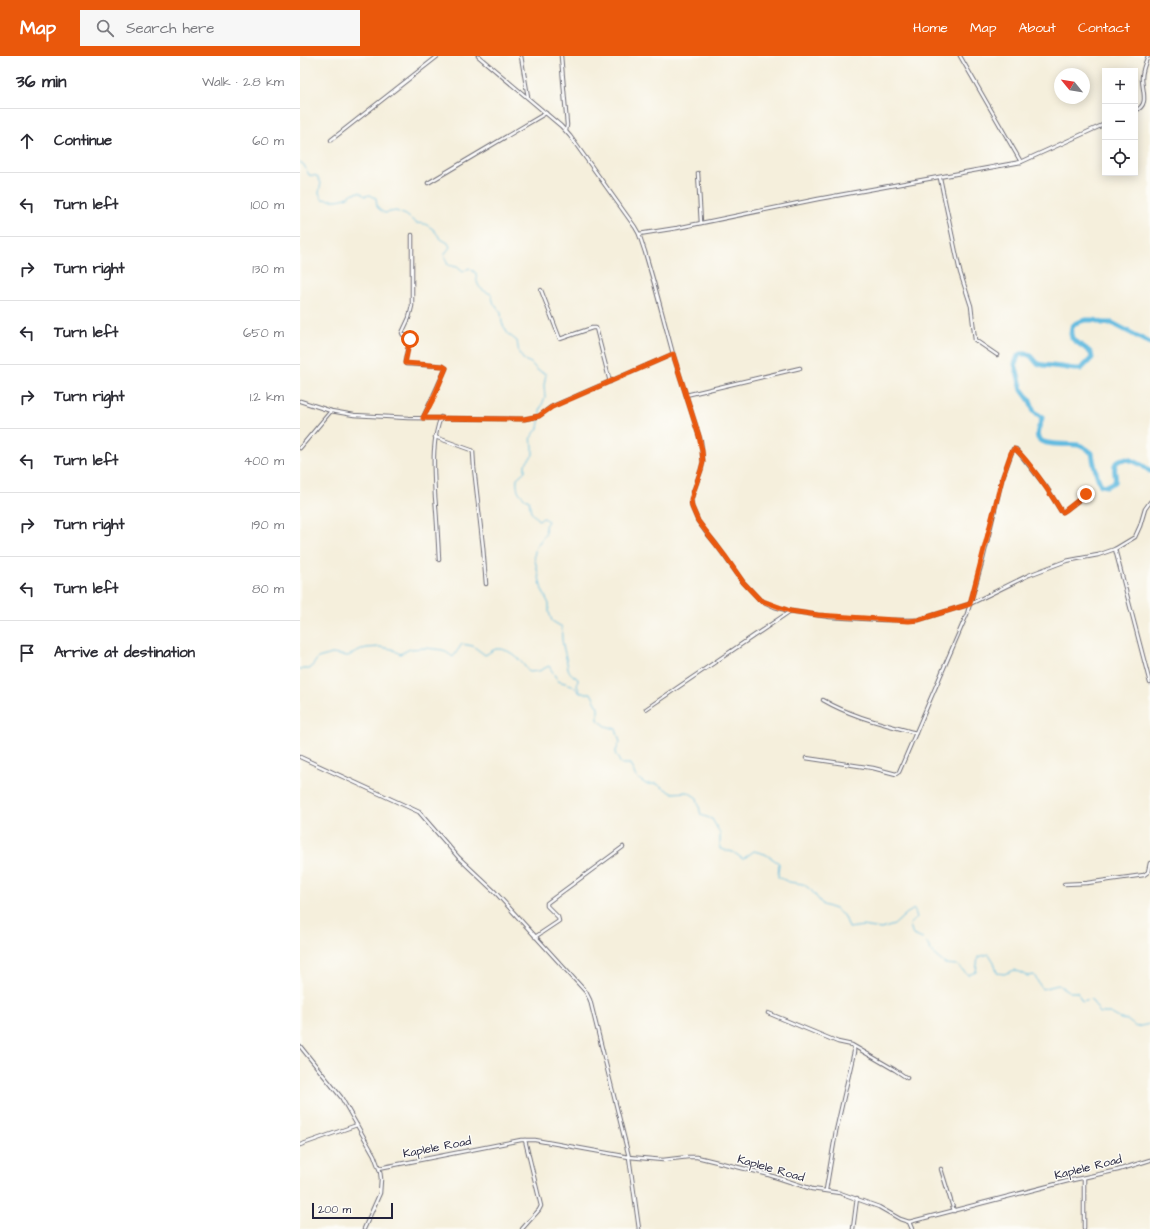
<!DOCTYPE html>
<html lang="en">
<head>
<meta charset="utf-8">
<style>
  body { margin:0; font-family:"Architects Daughter",sans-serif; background:#f7f7f7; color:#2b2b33 }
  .controls { position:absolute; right:12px; top:12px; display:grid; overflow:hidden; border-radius:0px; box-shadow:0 2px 10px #0003 }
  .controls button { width:36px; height:36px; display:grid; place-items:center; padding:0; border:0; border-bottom:1px solid #e1e1e2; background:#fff; color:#2b2b33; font:20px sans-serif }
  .compass { position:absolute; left:754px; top:12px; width:36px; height:36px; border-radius:50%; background:#fff; box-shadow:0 2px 10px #0003; rotate:300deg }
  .scale { position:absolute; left:12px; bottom:10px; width:81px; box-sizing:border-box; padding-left:4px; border:2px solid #22223b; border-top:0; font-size:11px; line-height:14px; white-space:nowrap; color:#22223b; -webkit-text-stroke:3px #fdfcf7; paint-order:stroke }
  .stop { position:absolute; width:12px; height:12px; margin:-9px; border:3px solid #ea580c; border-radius:50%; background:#fff }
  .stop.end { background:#ea580c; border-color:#fff; box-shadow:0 1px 4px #0008 }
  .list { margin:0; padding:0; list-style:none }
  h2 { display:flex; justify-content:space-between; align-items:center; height:52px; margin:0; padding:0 16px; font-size:17px }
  h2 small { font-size:13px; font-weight:400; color:#7c7c81 }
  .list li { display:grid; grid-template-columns:26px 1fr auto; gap:12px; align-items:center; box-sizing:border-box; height:64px; padding:0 16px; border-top:1px solid #e1e1e2 }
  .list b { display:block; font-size:15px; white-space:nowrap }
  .list em { font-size:13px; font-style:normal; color:#7c7c81 }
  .icon { flex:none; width:22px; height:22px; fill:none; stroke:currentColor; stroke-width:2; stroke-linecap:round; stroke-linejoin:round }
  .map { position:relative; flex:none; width:850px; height:1173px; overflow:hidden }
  header { display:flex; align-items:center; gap:24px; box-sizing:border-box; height:56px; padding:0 20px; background:#ea580c; color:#fff }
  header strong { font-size:19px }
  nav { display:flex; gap:22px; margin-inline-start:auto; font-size:14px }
  .search { width:280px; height:36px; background:#f7f7f7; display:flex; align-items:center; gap:10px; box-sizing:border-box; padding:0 14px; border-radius:0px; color:#7c7c81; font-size:15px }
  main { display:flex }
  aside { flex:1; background:#fff }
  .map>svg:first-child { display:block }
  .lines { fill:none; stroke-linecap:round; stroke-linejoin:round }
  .stream { stroke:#63bbe0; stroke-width:1 }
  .river { stroke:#63bbe0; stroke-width:5 }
  .minor-casing { stroke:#6c6a73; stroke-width:4.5 }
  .minor { stroke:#fff; stroke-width:2.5 }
  .route { stroke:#ea580c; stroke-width:5 }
  .labels { text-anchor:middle; stroke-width:3; stroke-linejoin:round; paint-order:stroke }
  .street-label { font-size:12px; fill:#22223b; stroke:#fdfcf7 }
</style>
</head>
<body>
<header>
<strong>Map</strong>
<div class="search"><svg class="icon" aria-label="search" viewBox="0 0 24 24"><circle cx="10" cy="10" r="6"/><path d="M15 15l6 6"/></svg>Search here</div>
<nav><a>Home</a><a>Map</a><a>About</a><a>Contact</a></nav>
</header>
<main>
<aside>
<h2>36 min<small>Walk · 2.8 km</small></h2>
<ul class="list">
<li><svg class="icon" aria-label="ahead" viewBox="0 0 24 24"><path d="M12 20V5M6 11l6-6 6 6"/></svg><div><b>Continue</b></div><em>60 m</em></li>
<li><svg class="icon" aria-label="left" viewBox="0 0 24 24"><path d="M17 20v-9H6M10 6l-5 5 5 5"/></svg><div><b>Turn left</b></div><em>100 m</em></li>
<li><svg class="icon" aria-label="right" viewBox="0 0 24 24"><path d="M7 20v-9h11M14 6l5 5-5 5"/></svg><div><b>Turn right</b></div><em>130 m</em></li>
<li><svg class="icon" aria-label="left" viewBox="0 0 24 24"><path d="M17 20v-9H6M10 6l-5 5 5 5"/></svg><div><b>Turn left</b></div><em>650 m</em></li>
<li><svg class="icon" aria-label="right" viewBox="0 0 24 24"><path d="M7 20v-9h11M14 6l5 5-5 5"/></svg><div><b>Turn right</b></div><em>1.2 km</em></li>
<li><svg class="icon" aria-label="left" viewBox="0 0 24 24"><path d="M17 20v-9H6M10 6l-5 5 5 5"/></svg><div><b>Turn left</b></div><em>400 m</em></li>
<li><svg class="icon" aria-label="right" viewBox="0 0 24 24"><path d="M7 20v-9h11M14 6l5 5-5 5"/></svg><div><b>Turn right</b></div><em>190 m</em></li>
<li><svg class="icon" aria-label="left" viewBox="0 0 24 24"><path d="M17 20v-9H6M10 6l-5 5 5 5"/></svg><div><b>Turn left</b></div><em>80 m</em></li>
<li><svg class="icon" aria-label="arrive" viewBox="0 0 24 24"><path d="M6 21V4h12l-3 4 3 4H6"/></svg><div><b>Arrive at destination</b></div></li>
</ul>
</aside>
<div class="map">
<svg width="850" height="1173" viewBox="0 0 850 1173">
  <rect width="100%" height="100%" fill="#fdfcf7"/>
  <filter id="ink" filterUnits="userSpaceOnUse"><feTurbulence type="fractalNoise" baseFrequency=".025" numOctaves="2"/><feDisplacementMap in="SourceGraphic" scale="8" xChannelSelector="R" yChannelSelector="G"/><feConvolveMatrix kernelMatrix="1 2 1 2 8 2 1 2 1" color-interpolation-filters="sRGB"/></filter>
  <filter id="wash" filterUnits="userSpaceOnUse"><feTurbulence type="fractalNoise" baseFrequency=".012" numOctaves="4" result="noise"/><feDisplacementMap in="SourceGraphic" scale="16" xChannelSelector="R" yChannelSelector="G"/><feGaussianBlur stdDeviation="0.9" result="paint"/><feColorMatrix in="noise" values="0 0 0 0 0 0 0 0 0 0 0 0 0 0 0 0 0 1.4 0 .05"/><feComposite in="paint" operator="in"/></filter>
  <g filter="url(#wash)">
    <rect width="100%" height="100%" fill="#f5efdc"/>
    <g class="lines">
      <g class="stream">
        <path d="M 0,106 L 4,109 L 9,119 L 17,120 L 21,127 L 19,137 L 22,143 C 30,144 37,145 45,142 C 52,140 49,137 60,136 L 65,140 L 70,139 L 76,142 L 77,151 L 84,157 L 96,155 L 106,159 L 116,167 L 125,168 L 133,173 L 141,183 L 148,187 L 150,191 L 144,199 L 148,209 L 157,211 L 163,216 L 169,212 L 176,217 C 177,231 179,233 191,238 L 194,248 L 201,257 L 202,267 L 208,278 L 217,285 L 219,297 L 224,304 L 231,307 L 237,314 L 246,318 L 244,329 L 245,341 L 240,354 L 240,358"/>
        <path d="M 240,361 L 238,372 L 230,383 L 233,389 L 233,399 L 225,408 L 225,415 L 217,422 C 216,435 219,438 229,445 L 231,456 L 238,464 L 244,462 L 248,465 L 245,470 L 246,477 L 236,491 L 234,500 L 242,534 L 249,548 L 249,556 L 252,565 L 262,571 C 261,585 263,589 266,602 C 267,605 267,609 268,612 C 269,617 274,620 278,623 L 277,630 L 280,636"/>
        <path d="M 0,613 L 10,613 L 18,602 L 32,598 L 48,600 L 66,592 L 80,591 L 92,593 L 100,598 L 110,593 L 126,592 L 143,594 L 153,601 L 162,588 L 173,590 L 185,599 C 188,598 192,594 196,593 C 211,592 221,605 229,616 L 239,615 L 249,610 L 258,625 L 272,629 L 280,637 L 291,637 L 298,651 L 298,664 L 306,670 L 316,673 L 320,686 L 315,697 L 321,708 L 330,708 L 336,721 L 346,728 L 357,728 L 372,737 L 388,736 L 397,742 L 401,759 L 412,763 L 420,777 L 420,793 L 433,796 L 443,803 L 454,795 L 465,798 L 479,807 L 478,821 L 489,826 L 503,828 L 511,834 L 523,849 L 535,853 L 545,861 L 549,872 L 563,870 L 581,873 L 594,869 L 606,858 L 614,853 L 617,861 L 610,869 L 613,879 L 625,884 L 633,898 L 645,908 L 657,909 L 668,919 L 676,916 L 678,901 L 689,898 L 694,906 L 697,917 L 704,918 L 715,914 L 727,920 L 734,919 L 742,933 L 758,929 L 770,936 L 777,936 L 782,945 L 791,943 L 800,957 L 810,957 L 821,963 L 827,964 L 836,971 L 850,968"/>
      </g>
      <path class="river" d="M 850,287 L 812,267 L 802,267 L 795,264 L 785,264 L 776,267 L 772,271 L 771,278 L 772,282 L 775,285 L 785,292 L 791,297 L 792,302 L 781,313 L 774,313 L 762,311 L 743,309 L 737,307 L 731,300 L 726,298 L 721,298 L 718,300 L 715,308 L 722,334 L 730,345 L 734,356 L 742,361 C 742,368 735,374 738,382 C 741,390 770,388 778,389 C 783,390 788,394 792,397 C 793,405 797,422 801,429 L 807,430 L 815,426 C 817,420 812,413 816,407 C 824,397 843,409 850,415"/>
    </g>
  </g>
  <g filter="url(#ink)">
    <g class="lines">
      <g class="minor-casing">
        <g id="minor">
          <polyline points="178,0 261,70 270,80 335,171 339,178 345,196 354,227 373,298 401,386 403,406 401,414 393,437 391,444 392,451 398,465 405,475 416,488 443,526 460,544 475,551 490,555 530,561 585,564 618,564 670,548 729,519 766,505 798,499 815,493 835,481 840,470 845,453 850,446"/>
          <polyline points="221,0 228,41"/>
          <polyline points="261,0 267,69 266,75"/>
          <polyline points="660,0 721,106"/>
          <path d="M 835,55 C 850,49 842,35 842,22 C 842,14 845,7 848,0"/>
          <polyline points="31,84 138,0"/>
          <polyline points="398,117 401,167"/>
          <polyline points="640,122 660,216 671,250 675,284 697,299"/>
          <polyline points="128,127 246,57"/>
          <polyline points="339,178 377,172 518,143 721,106 805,68"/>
          <polyline points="112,179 112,250 109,262 102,277 103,279 109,280 110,281 105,306 106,308 143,310 146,312 123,362"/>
          <polyline points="241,234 260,283 292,272 296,272 310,326"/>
          <polyline points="386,339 500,312"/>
          <polyline points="0,345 31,355 54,359 108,362 225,363 239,360 251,351 373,298"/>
          <polyline points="135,381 171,394 173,396 174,412 183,491 186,528"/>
          <polyline points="0,392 31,355"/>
          <polyline points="815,493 850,627"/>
          <path d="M 139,504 C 138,483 137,462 135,440 C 134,414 131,386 141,361"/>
          <path d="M 523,644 C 552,661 584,668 616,677"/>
          <polyline points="346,653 489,556"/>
          <polyline points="0,701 119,756 159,802 195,836 286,936 290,944 329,1101 339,1173"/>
          <polyline points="506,702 573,712 596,718 599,716 667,558 683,503 702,423 713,393 716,393 720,398 747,432 761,455 763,456 766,454 787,438"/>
          <polyline points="764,828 787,827 844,819 848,816 850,807"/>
          <polyline points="235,881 259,865 258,861 247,850 247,847 323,791"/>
          <polyline points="468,957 538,986 552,989 595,1014 607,1022"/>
          <polyline points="0,990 41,1041 74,1099 80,1115 81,1123 80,1137 64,1173"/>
          <polyline points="0,1089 57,1069"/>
          <polyline points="79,1112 221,1084 235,1084 329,1101 363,1104 388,1101 397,1101 466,1118 512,1133 540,1137 579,1151 600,1163 609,1166 768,1125 818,1114 850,1104"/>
          <polyline points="641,1113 654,1155"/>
          <polyline points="526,1134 536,1075 554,996 554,991"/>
          <polyline points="609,1166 612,1173"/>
          <polyline points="222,1173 239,1154 241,1150 225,1084"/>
          <polyline points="553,1173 557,1142"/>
          <polyline points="784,1173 784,1122"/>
        </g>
      </g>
      <use href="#minor" class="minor"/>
    </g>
  </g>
  <g class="lines" filter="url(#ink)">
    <path class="route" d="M 110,283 L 105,307 L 143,310 L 146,312 L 133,343 L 123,362 L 224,363 L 239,360 L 252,351 L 373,298 L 399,380 L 402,395 L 403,406 L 401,414 L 393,437 L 391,444 L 392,451 L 398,465 L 425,500 L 443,526 L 460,544 L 490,555 L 518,559 L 609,565 L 618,564 L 670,548 L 702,423 L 711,397 L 714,393 C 724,397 754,443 761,455 L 763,456 L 766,454 L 786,438"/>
  </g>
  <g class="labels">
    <g class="street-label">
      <text transform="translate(137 1091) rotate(-11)" y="4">Kaplele Road</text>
      <text transform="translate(788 1111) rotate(-14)" y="4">Kaplele Road</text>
      <text transform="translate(471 1112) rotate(16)" y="4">Kaplele Road</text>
    </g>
  </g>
</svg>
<div class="controls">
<button>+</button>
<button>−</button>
<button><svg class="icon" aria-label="locate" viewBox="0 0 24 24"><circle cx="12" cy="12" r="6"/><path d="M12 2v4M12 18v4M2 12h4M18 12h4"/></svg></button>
</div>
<svg class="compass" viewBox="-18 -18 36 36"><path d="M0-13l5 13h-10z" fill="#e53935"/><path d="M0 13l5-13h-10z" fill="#7c7c81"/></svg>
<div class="scale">200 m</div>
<div class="stop" style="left:110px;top:283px"></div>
<div class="stop end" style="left:786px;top:438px"></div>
</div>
</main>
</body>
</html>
